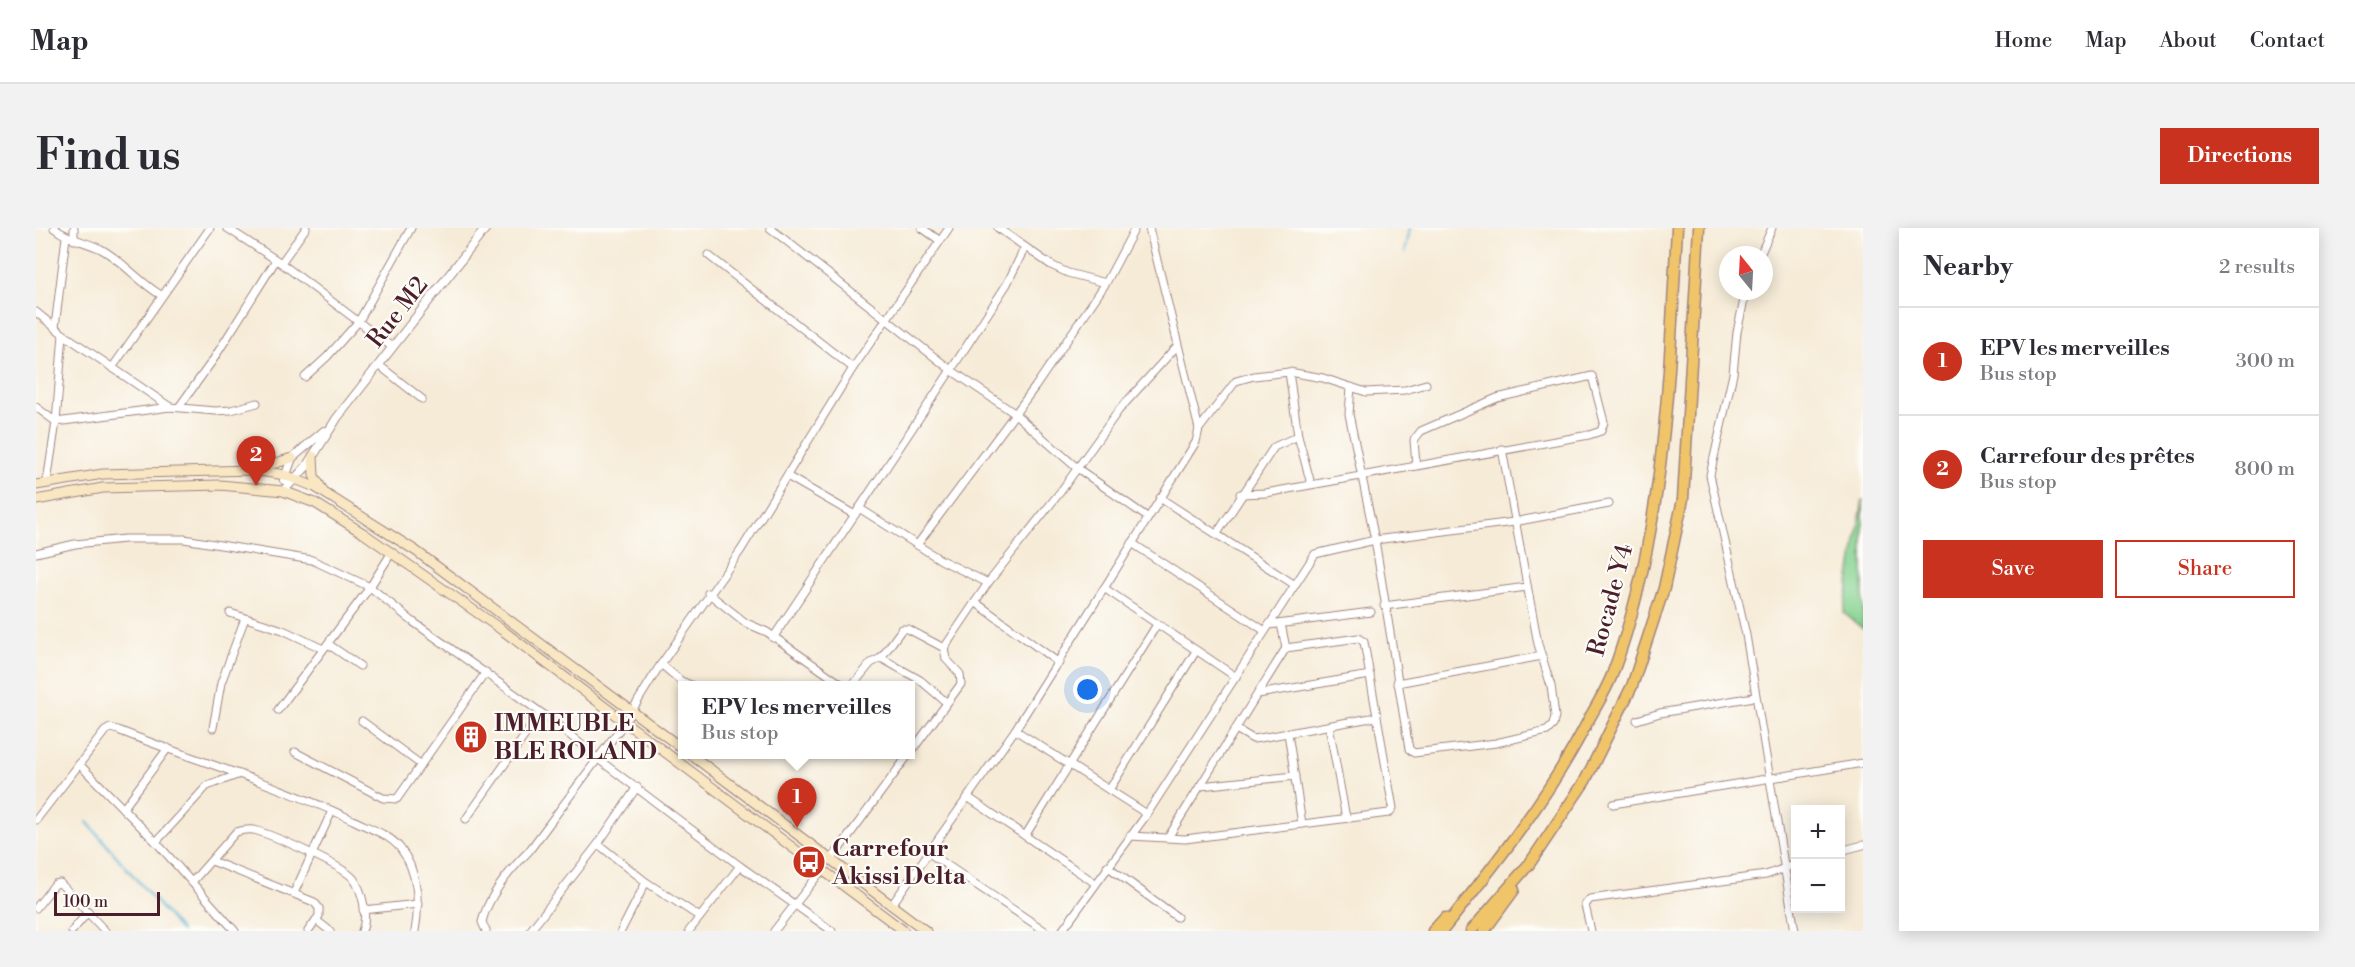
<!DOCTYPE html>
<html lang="en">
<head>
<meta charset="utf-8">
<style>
  body { margin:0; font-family:"Libre Bodoni",serif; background:#f2f2f3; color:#2b2b33 }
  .controls { position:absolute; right:18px; bottom:18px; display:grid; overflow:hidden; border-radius:0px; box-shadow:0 3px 15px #0003 }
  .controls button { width:54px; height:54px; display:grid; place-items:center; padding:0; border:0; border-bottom:2px solid #e1e1e2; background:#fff; color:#2b2b33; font:30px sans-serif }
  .compass { position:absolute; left:1683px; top:18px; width:54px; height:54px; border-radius:50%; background:#fff; box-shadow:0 3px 15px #0003; rotate:342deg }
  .scale { position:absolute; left:18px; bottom:15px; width:106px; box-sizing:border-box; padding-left:6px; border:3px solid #4a1f2b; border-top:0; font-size:16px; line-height:21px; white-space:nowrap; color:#4a1f2b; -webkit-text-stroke:4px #fdfcf7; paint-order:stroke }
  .you { position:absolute; left:1052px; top:462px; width:21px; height:21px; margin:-15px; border:4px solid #fff; border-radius:50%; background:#1a73e8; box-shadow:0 0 0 9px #1a73e833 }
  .badge { display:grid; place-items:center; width:39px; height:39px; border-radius:50%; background:#c8321e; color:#fff; font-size:20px; font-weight:700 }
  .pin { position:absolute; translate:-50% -50px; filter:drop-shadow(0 2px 3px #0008) }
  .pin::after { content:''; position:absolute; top:32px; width:21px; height:18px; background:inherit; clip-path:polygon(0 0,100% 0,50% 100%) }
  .popup { position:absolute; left:642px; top:453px; width:237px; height:78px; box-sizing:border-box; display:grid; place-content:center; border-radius:0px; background:#fff; filter:drop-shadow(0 2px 4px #0005); font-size:20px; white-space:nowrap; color:#7c7c81 }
  .popup b { font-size:22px; color:#2b2b33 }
  .popup::after { content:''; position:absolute; left:50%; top:100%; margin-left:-12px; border:12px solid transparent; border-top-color:#fff }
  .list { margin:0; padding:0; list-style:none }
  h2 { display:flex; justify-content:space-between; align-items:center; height:78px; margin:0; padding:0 24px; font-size:26px }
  h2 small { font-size:20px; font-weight:400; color:#7c7c81 }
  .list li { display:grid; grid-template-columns:39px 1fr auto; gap:18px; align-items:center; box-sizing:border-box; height:108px; padding:0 24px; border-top:2px solid #e1e1e2 }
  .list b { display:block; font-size:22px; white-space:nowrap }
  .list p { margin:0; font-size:20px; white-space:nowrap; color:#7c7c81 }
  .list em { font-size:20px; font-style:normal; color:#7c7c81 }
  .actions { display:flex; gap:12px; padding:18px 24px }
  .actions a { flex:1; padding:14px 0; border:2px solid #c8321e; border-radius:0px; text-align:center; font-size:21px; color:#c8321e }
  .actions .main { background:#c8321e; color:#fff }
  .map { position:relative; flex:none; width:1827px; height:703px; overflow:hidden; border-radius:0px }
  header { display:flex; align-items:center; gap:36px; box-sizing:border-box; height:84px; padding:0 30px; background:#fff; border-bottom:2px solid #e1e1e2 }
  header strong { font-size:28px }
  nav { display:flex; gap:33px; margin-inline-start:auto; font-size:21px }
  .intro { display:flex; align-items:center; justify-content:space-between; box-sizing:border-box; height:144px; padding:0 36px }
  h1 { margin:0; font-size:42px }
  .button { padding:15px 27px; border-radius:0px; background:#c8321e; color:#fff; font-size:21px; font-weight:700 }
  main { display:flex; gap:36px; padding:0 36px }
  aside { flex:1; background:#fff; border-radius:0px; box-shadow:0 3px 15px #0003 }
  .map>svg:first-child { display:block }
  .green { fill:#85d392; stroke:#68795e; stroke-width:1.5 }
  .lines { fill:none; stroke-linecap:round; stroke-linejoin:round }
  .stream { stroke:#5bb6d8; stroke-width:2 }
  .minor-casing { stroke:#a08581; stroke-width:9 }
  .tertiary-casing { stroke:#a08581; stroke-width:10 }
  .secondary-casing { stroke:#a08581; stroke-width:11 }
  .trunk-casing { stroke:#a08581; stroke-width:13 }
  .minor { stroke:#fff; stroke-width:7 }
  .tertiary { stroke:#fff; stroke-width:8 }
  .secondary { stroke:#f9e7c3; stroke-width:9 }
  .trunk { stroke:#f0c469; stroke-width:10 }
  .labels { text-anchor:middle; stroke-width:4.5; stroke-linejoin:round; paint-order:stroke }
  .street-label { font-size:24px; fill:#4a1f2b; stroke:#fdfcf7 }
  .poi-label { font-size:24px; font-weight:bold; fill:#4a1f2b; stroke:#fdfcf7; text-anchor:start }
</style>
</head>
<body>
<header>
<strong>Map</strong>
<nav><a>Home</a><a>Map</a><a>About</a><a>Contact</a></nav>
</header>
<div class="intro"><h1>Find us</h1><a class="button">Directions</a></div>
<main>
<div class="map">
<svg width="1827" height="703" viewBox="0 0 1827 703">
  <rect width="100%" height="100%" fill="#fdfcf7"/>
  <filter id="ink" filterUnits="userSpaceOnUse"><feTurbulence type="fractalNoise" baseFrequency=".0167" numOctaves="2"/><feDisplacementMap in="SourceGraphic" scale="12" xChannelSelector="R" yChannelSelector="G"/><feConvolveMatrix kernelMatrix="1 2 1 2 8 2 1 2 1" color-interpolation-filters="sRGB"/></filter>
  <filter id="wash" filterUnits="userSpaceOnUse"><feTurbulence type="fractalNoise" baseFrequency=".008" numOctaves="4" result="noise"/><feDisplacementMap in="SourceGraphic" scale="24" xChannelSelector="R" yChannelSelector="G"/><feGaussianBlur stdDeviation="1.35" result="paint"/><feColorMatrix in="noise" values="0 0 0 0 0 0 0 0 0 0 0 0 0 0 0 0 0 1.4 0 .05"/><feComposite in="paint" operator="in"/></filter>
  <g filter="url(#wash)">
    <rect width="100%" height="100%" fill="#f6ebd7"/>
    <polygon class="green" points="1827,272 1827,401 1808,385"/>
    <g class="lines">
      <g class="stream">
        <polyline points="1369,25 1374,0"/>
        <polyline points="51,594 145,703"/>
      </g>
    </g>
  </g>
  <g filter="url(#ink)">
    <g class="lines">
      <g class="minor-casing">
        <g id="minor">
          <path d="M 18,0 C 33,12 49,13 65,21 C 87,33 103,54 125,67"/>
          <polyline points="38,0 38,12"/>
          <polyline points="191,0 245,35 356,119"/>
          <polyline points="734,0 915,142 978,185 1041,240 1111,289"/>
          <polyline points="886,0 903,12"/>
          <polyline points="962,0 1015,37 1032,45 1070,55 1099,0"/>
          <polyline points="672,27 817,140"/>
          <polyline points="1724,27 1736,0"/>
          <polyline points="245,35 270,0"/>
          <polyline points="1710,63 1701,104 1697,146 1674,247 1710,407 1759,703"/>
          <polyline points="0,84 27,106 134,179"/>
          <polyline points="19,99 30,9"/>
          <polyline points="344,138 386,171"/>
          <polyline points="76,140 174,0"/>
          <polyline points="1253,144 1262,208 1275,256"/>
          <polyline points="269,149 291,129 323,93 375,0"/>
          <polyline points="1315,159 1313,186 1339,312 1373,521 1378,525 1460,515 1511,503 1517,497 1519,488 1515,458 1502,416 1466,221"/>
          <polyline points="0,179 20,194 134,179 179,183 195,182 221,175"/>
          <polyline points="143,179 177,132 240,32"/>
          <polyline points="1163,201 1200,153 1218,148 1253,144 1287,150 1330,164 1369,162 1390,156"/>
          <polyline points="751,248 819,287"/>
          <polyline points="11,254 20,194 27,106"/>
          <polyline points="1204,266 1230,265 1553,207 1565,203 1568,194 1556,148 1461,170 1385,203 1378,212 1380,237"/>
          <polyline points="1124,270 1259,357"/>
          <polyline points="823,280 905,332 952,355"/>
          <polyline points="1180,307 1238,219 1262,208"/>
          <polyline points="1096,315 1229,403"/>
          <polyline points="881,317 999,159 1070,55"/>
          <polyline points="356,324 334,359 376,393 521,496 562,531 704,638 796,703"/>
          <polyline points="0,325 39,316 89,311 148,311 276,332 334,359 242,482"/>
          <polyline points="1068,360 1200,449"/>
          <polyline points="672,365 710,395 731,404 808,458"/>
          <polyline points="939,374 1023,435"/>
          <polyline points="1348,378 1491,359"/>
          <polyline points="194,385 247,402 287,421"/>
          <polyline points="1233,397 1335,384"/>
          <polyline points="737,410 915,142 971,56 989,19"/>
          <polyline points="292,416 324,438"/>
          <polyline points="845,430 866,401 872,401 908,420"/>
          <polyline points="625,436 645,453 657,458"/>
          <polyline points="1361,455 1506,428"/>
          <polyline points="816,458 835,435 845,430 884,452 910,474"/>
          <polyline points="1222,466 1334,447"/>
          <polyline points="1601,492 1624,485 1718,469"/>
          <polyline points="326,493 384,536"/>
          <polyline points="1293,498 1310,590"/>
          <polyline points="177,500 185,455 209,390"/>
          <polyline points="1200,501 1217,511 1224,510 1340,489"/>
          <polyline points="979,502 1111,586"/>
          <polyline points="1252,505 1266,596"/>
          <polyline points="259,524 347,570 361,571 450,444"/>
          <polyline points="875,524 925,456 924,446 910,431 908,420 952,355 1025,263 1083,182 1141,118"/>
          <polyline points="43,536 120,614 199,703"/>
          <polyline points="1164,558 1259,548"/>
          <polyline points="1073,562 1160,423"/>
          <polyline points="933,570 1059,655"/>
          <polyline points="1577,576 1827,535"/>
          <polyline points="87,581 132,520"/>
          <polyline points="430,591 504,486"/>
          <path d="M 0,592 L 69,503 L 74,500 L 82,502 C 160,533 241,556 317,592 C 332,600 353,606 364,620 C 382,642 384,676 379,703"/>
          <polyline points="989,608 1120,398"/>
          <polyline points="1094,608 1149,611 1353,585 1357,580 1328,414 1322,410 1250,420"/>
          <polyline points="1133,608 1250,420 1245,396"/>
          <polyline points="120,614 171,558 204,546"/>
          <polyline points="562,616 610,654 664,689"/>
          <polyline points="1804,623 1827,617"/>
          <polyline points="893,625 1009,703"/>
          <polyline points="795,632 873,526"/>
          <polyline points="176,633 278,674 283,680 283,688 272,703"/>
          <polyline points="1071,638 1141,689"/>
          <path d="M 156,654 L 200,604 C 206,602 211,601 218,602 C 237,607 305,637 317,650 C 327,663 332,688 326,703"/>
          <polyline points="258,665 296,583"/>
          <polyline points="855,678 979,502 1160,214 1163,201 1113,0"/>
          <polyline points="0,680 19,656 24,655 69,703"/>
          <polyline points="327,682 382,676"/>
          <polyline points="280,692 294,703"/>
          <polyline points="36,703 52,684"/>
          <path d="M 450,703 L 446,694 C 452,668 475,641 493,623 L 589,494 L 621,442 L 705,322 L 817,140 L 913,0"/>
          <polyline points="494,703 562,616 601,559"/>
          <polyline points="585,703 610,654"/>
          <polyline points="653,703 704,638"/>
          <polyline points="738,703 786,642"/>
          <polyline points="1026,703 1111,586 1279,326 1339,312 1478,294 1573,276"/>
          <polyline points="1555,703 1549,677 1554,671 1730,647 1760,636"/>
        </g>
      </g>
      <g class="tertiary-casing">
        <g id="tertiary">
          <polyline points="248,252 256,230 288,203"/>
          <polyline points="247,263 270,239 301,190 450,0"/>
        </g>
      </g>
      <g class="secondary-casing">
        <g id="secondary">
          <polyline points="277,228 278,248 286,261"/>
          <polyline points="224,240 256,230"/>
          <polyline points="0,257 67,246 217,242 249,247 279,259 380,323 647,521"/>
          <polyline points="0,272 67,260 184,257 247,263 279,275 327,305 466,402 868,703"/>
          <polyline points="654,526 890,703"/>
        </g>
      </g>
      <g class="trunk-casing">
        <g id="trunk">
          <polyline points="1397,703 1409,690"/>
          <path d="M 1406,703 C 1460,635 1514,568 1553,491 C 1561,477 1570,462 1576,447 C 1629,305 1633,149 1641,0"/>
          <polyline points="1435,703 1494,635 1549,553 1596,458 1628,360 1647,271 1663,0"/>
          <polyline points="1448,703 1478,662"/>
        </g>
      </g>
      <use href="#minor" class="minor"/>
      <use href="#tertiary" class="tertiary"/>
      <use href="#secondary" class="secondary"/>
      <use href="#trunk" class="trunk"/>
    </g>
  </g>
  <defs>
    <g id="building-disc" transform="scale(1.725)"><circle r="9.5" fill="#c8321e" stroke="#fdfcf7"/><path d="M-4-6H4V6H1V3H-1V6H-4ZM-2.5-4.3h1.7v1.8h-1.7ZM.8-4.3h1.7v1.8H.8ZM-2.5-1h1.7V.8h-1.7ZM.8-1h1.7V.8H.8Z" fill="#fff"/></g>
    <g id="bus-disc" transform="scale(1.725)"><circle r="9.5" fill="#c8321e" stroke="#fdfcf7"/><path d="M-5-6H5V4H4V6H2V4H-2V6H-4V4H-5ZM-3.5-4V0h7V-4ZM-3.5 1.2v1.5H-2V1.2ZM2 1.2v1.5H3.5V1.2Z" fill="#fff"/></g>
  </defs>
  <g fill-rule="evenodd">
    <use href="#building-disc" x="435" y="509"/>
    <use href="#bus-disc" x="773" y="634"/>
  </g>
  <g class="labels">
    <g class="street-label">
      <text transform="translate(361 84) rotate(-52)" y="8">Rue M2</text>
      <text transform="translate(1574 372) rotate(-75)" y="8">Rocade Y4</text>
    </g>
    <g class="poi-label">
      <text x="458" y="503">IMMEUBLE<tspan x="458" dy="28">BLE ROLAND</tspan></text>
      <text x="796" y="628">Carrefour<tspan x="796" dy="28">Akissi Delta</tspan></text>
    </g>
  </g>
</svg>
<div class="controls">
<button>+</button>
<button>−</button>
</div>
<svg class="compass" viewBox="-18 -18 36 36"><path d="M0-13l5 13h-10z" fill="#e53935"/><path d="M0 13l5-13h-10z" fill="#7c7c81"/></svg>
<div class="scale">100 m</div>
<div class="you"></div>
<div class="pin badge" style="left:761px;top:600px">1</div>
<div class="popup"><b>EPV les merveilles</b>Bus stop</div>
<div class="pin badge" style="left:220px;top:258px">2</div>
</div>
<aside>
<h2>Nearby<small>2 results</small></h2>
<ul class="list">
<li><span class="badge">1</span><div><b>EPV les merveilles</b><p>Bus stop</p></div><em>300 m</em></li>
<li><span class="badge">2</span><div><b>Carrefour des prêtes</b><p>Bus stop</p></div><em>800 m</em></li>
</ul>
<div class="actions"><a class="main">Save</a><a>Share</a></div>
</aside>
</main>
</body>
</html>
